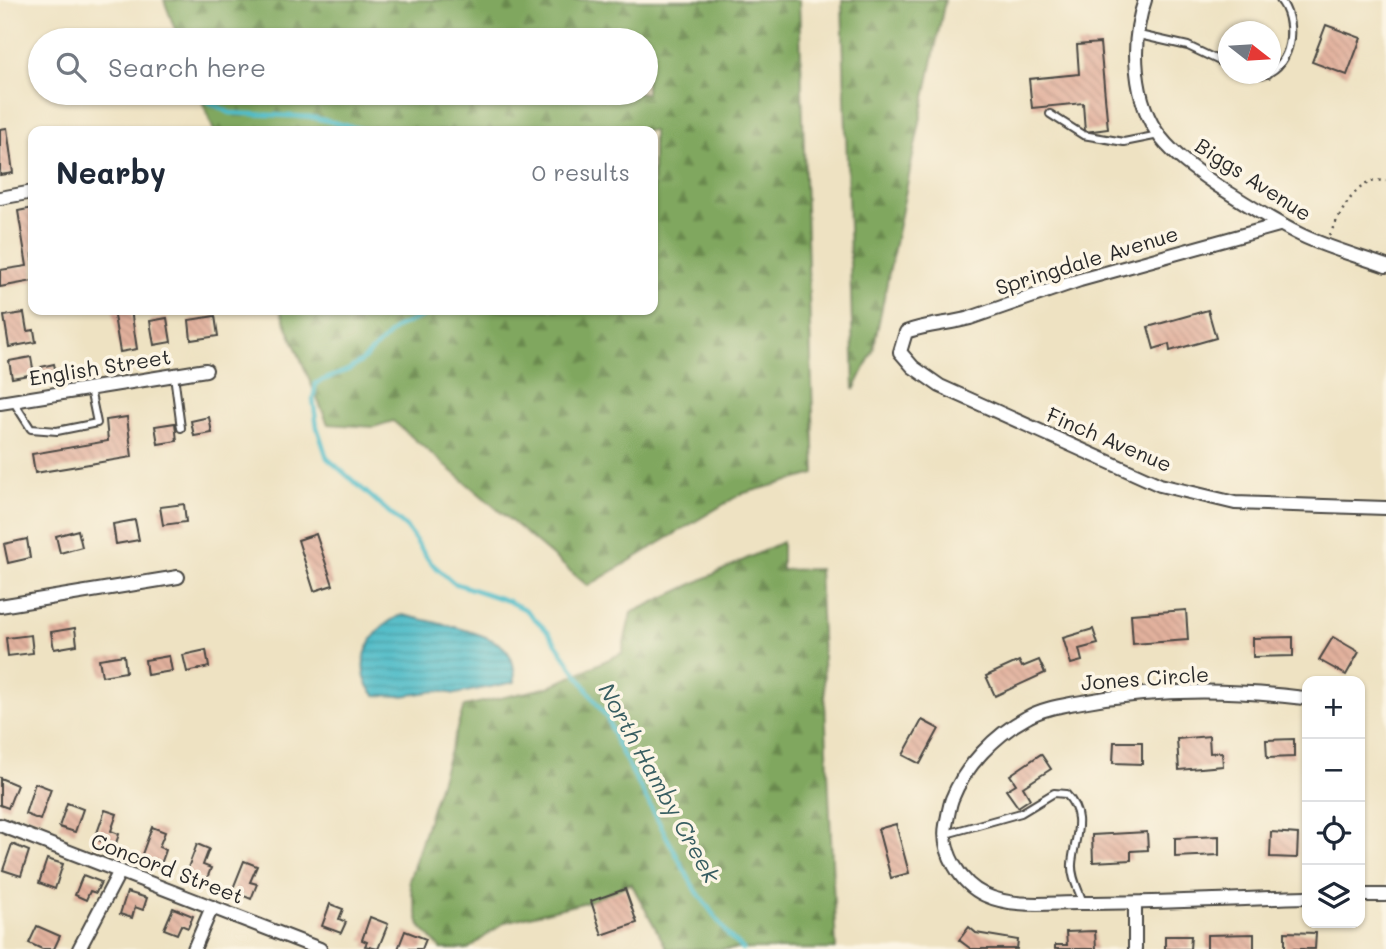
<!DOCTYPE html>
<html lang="en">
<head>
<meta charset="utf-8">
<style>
  body { margin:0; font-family:Mali,sans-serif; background:#f2f2f3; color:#1f2937 }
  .controls { position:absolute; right:21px; bottom:21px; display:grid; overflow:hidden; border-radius:14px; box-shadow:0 2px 5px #0004 }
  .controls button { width:63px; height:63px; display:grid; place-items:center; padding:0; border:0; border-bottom:2px solid #e0e1e3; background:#fff; color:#1f2937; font:35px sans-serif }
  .compass { position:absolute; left:1218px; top:21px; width:63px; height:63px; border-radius:50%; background:#fff; box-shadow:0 2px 5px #0004; rotate:107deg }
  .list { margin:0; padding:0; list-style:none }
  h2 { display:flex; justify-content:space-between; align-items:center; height:91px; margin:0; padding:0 28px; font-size:30px }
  h2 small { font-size:23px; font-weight:400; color:#747a83 }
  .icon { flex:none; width:38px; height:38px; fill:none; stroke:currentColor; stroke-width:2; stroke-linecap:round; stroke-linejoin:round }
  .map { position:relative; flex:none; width:1386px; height:949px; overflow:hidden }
  .search { position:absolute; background:#fff; box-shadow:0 2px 5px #0004; left:28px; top:28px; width:630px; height:77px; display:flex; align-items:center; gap:18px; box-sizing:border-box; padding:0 24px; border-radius:38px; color:#747a83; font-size:26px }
  .panel { position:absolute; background:#fff; box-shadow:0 2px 5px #0004; left:28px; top:126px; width:630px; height:189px; border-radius:14px }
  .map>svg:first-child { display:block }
  .forest { fill:url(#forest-firs); stroke:#566944; stroke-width:2 }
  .water { fill:url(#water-rules); stroke:#3d747a; stroke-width:2 }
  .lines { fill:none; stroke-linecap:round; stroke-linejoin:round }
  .stream { stroke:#4fbcc8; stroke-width:4.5 }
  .building { fill:url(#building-back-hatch) }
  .lane-casing { stroke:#484642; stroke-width:10 }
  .street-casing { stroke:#484642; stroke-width:16 }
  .path { stroke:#484642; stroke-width:2.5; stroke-dasharray:2 5; stroke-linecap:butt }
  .lane { stroke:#fff; stroke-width:6 }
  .street { stroke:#fff; stroke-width:12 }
  .labels { text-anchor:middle; stroke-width:7; stroke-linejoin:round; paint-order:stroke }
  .street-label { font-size:21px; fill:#2b2b2b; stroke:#fcf5e5 }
  .water-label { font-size:23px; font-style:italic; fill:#385e62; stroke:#fcf5e5 }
</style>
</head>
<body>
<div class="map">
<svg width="1386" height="949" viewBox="0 0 1386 949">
  <defs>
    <pattern id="forest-firs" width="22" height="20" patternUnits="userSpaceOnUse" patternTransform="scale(1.75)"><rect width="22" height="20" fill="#80a75e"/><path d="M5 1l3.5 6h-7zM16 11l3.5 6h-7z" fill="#69884e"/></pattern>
    <pattern id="water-rules" width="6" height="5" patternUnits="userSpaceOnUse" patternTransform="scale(1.75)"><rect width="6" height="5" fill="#4fbcc8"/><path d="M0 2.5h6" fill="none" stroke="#4299a3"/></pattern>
    <pattern id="building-back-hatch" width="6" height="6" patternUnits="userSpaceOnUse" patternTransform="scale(1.75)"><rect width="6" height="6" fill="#e2b19d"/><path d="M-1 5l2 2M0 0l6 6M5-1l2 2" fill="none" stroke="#c29887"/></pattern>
  </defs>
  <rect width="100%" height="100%" fill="#fcf5e5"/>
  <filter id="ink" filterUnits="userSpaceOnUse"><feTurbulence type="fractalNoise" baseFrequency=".0143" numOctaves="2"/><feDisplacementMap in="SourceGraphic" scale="14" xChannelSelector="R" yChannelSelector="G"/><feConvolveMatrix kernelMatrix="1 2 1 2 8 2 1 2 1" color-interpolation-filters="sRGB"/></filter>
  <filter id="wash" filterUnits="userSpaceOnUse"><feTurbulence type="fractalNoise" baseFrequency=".00686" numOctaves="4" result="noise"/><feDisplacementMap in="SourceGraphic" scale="28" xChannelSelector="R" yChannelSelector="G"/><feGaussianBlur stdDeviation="1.57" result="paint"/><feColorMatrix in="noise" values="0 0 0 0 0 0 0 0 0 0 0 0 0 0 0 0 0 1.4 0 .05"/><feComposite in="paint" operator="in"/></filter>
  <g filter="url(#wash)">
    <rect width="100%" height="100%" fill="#eee2c2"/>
    <g class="forest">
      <polygon points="164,0 799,0 815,474 741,494 588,586 393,421 374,427 328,424 280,310 653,310 653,131 214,131 199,93 646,93 646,40 179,40"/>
      <polygon points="842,0 945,0 873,351 854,390"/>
      <polygon points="782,542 782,570 819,569 836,949 667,949 631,883 591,901 505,922 468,949 441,949 420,926 409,881 464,706 549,687 622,653 631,613"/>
    </g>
    <path class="water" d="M 402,615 C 427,621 492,632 506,650 C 513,658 515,671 515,682 L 456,694 L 436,691 L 402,696 L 375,695 C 349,668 371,626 402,615 Z"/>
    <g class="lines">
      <g class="stream">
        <polyline points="192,93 230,113 311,117 370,131"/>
        <polyline points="433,310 426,315 397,327 362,361 348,370 316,383 313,399 317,427 327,458 407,528 430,562 454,583 508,601 526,610 549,633 608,720 617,744 693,886 728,935 743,949"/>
      </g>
    </g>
    <g id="blocks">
      <g class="building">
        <polygon points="1326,25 1361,38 1347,75 1312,62"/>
        <polygon points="1100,43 1108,129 1085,132 1083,103 1032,108 1029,79 1079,74 1077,45"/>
        <polygon points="7,128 13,173 0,175 0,129"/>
        <polygon points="33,208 33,281 0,287 0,270 27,266 18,211"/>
        <polygon points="113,310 131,310 137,349 120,352"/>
        <polygon points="1208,310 1216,338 1170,351 1169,344 1154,349 1148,327"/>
        <polygon points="24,313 27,331 34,330 36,342 9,347 4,316"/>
        <polygon points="215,316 218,336 191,340 189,320"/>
        <polygon points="167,318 171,342 154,345 150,321"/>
        <polygon points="31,357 34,374 12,378 9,361"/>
        <polygon points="54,364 57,377 44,380 41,367"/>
        <polygon points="127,417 132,457 35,473 32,454 108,441 106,420"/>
        <polygon points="209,417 212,433 194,436 191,421"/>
        <polygon points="175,423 177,441 158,444 155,426"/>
        <polygon points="184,504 186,522 163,525 160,507"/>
        <polygon points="135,520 139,540 116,544 113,524"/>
        <polygon points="78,530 82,547 60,553 56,536"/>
        <polygon points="316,534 333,585 314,591 298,540"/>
        <polygon points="27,539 30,558 8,563 4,544"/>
        <polygon points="1186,610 1188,640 1133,644 1131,614"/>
        <polygon points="75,628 77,645 54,649 51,632"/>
        <polygon points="1093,629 1098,644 1079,649 1082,661 1071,664 1063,638"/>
        <polygon points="31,635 33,653 8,656 6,638"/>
        <polygon points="1293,637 1293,656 1253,657 1253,638"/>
        <polygon points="1333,637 1359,652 1346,675 1319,660"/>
        <polygon points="206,650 209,667 187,672 183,655"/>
        <polygon points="124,655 126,672 102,676 99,659"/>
        <polygon points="169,656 172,671 147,675 145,660"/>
        <polygon points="1039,660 1045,673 995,696 986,676 1019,661 1022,667"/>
        <polygon points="922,720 939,729 920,764 903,755"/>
        <polygon points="1209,736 1210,753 1222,752 1223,766 1179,770 1177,739"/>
        <polygon points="1294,739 1294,757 1267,758 1266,740"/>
        <polygon points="1114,742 1142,742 1142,764 1113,763"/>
        <polygon points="1041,754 1051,769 1023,787 1030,799 1018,807 1006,790 1016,784 1010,775"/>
        <polygon points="0,778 17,785 8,808 0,805"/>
        <polygon points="35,783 51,789 40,820 25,814"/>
        <polygon points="67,803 83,809 75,832 59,827"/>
        <polygon points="105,810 117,814 111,831 119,834 115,846 95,839"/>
        <polygon points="896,824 909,873 891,878 878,829"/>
        <polygon points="152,827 165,832 159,847 166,850 161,864 141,857"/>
        <polygon points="1147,832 1148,850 1131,851 1131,860 1093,862 1092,835"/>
        <polygon points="1271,832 1298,834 1297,858 1270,857"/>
        <polygon points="1219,836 1219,855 1175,857 1175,838"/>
        <polygon points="12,844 29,851 21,876 3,870"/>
        <polygon points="197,844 209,849 203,865 211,868 206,881 186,873"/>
        <polygon points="47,859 63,864 55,889 39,883"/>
        <polygon points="244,861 257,866 250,882 257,884 251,899 232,891"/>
        <polygon points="83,875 101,882 96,893 90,891 86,900 75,895"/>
        <polygon points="625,889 637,923 602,935 591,901"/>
        <polygon points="127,892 147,898 143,910 135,907 132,918 120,914"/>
        <polygon points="330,904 343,909 339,919 346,922 341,933 322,926"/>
        <polygon points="173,908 193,916 188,928 181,925 177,934 164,929"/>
        <polygon points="370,917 388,924 378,949 365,946 367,942 362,940"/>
        <polygon points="37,926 60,936 54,949 42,949 29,943"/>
        <polygon points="969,927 976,933 1018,940 1017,949 971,949 959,940"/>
        <polygon points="405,931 426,939 422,949 398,949"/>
        <polygon points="1095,931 1096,949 1055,949 1055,945 1067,945 1066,932"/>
        <polygon points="1285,932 1316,933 1315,949 1285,949"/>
        <polygon points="1254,934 1254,949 1207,949 1207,935"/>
        <polygon points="1165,936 1191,936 1190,949 1165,949"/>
      </g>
    </g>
  </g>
  <g filter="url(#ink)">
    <use href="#blocks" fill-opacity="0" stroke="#484642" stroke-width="2"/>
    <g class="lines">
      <g class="lane-casing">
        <g id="lane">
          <polyline points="1139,35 1188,46 1228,65"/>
          <path d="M 1270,72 C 1294,59 1296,19 1280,0"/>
          <polyline points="1248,74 1255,75 1268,74"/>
          <polyline points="1050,114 1083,135 1124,142 1159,135"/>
          <polyline points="174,375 181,428"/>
          <polyline points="13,401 31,429 57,431 97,423 90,389"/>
          <path d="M 946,834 L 1021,813 L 1054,793 L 1066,794 C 1088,817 1074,838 1072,864 C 1071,878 1079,890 1083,903"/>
        </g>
      </g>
      <g class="street-casing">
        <g id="street">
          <path d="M 1145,0 C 1130,42 1133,102 1161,138 C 1176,157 1198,172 1218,186 C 1245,203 1272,221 1301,235 C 1328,248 1358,256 1386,266"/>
          <polyline points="0,198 33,192"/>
          <path d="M 1279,225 L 1080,280 L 970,318 C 949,324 926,324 906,332 L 900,352 L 913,367 L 940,386 L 1160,485 L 1235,503 L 1386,508"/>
          <polyline points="0,403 206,370"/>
          <polyline points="0,606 178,577"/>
          <path d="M 1307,700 L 1304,698 C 1230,689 1150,689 1076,703 C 1060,706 1041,709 1026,718 C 995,735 965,766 952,799 C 949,807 948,817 946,825 C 941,852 961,884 985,895 C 1013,908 1049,903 1079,903 C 1155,903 1231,899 1307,897"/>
          <polyline points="0,825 320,949"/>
          <polyline points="1360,895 1386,895"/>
          <polyline points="79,949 120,871"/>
          <polyline points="194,949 212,907"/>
          <polyline points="1135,949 1135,903"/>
        </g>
      </g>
      <path class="path" d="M 1329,235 C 1342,213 1355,176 1386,181"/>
      <use href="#lane" class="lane"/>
      <use href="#street" class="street"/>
    </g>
  </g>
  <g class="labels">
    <g class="street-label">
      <text transform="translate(1253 180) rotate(33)" y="7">Biggs Avenue</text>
      <text transform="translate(1087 261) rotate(-17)" y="7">Springdale Avenue</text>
      <text transform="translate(100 368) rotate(-9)" y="7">English Street</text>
      <text transform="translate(1109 440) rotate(23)" y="7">Finch Avenue</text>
      <text transform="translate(1145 679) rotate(-4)" y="7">Jones Circle</text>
      <text transform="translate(167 869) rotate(21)" y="7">Concord Street</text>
    </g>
    <g class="water-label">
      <text transform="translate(659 783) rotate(61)" y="8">North Hamby Creek</text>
    </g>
  </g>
</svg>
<div class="controls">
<button>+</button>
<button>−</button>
<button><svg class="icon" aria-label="locate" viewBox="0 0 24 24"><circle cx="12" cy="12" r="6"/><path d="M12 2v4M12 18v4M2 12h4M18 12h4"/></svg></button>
<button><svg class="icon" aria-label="layers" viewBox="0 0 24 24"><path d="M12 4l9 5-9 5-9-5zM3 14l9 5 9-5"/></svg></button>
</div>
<svg class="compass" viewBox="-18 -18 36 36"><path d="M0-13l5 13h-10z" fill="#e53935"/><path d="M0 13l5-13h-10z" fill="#747a83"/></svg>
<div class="search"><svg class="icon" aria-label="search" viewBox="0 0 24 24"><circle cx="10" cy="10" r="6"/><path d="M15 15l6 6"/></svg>Search here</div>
<section class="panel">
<h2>Nearby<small>0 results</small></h2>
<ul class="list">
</ul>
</section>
</div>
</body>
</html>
